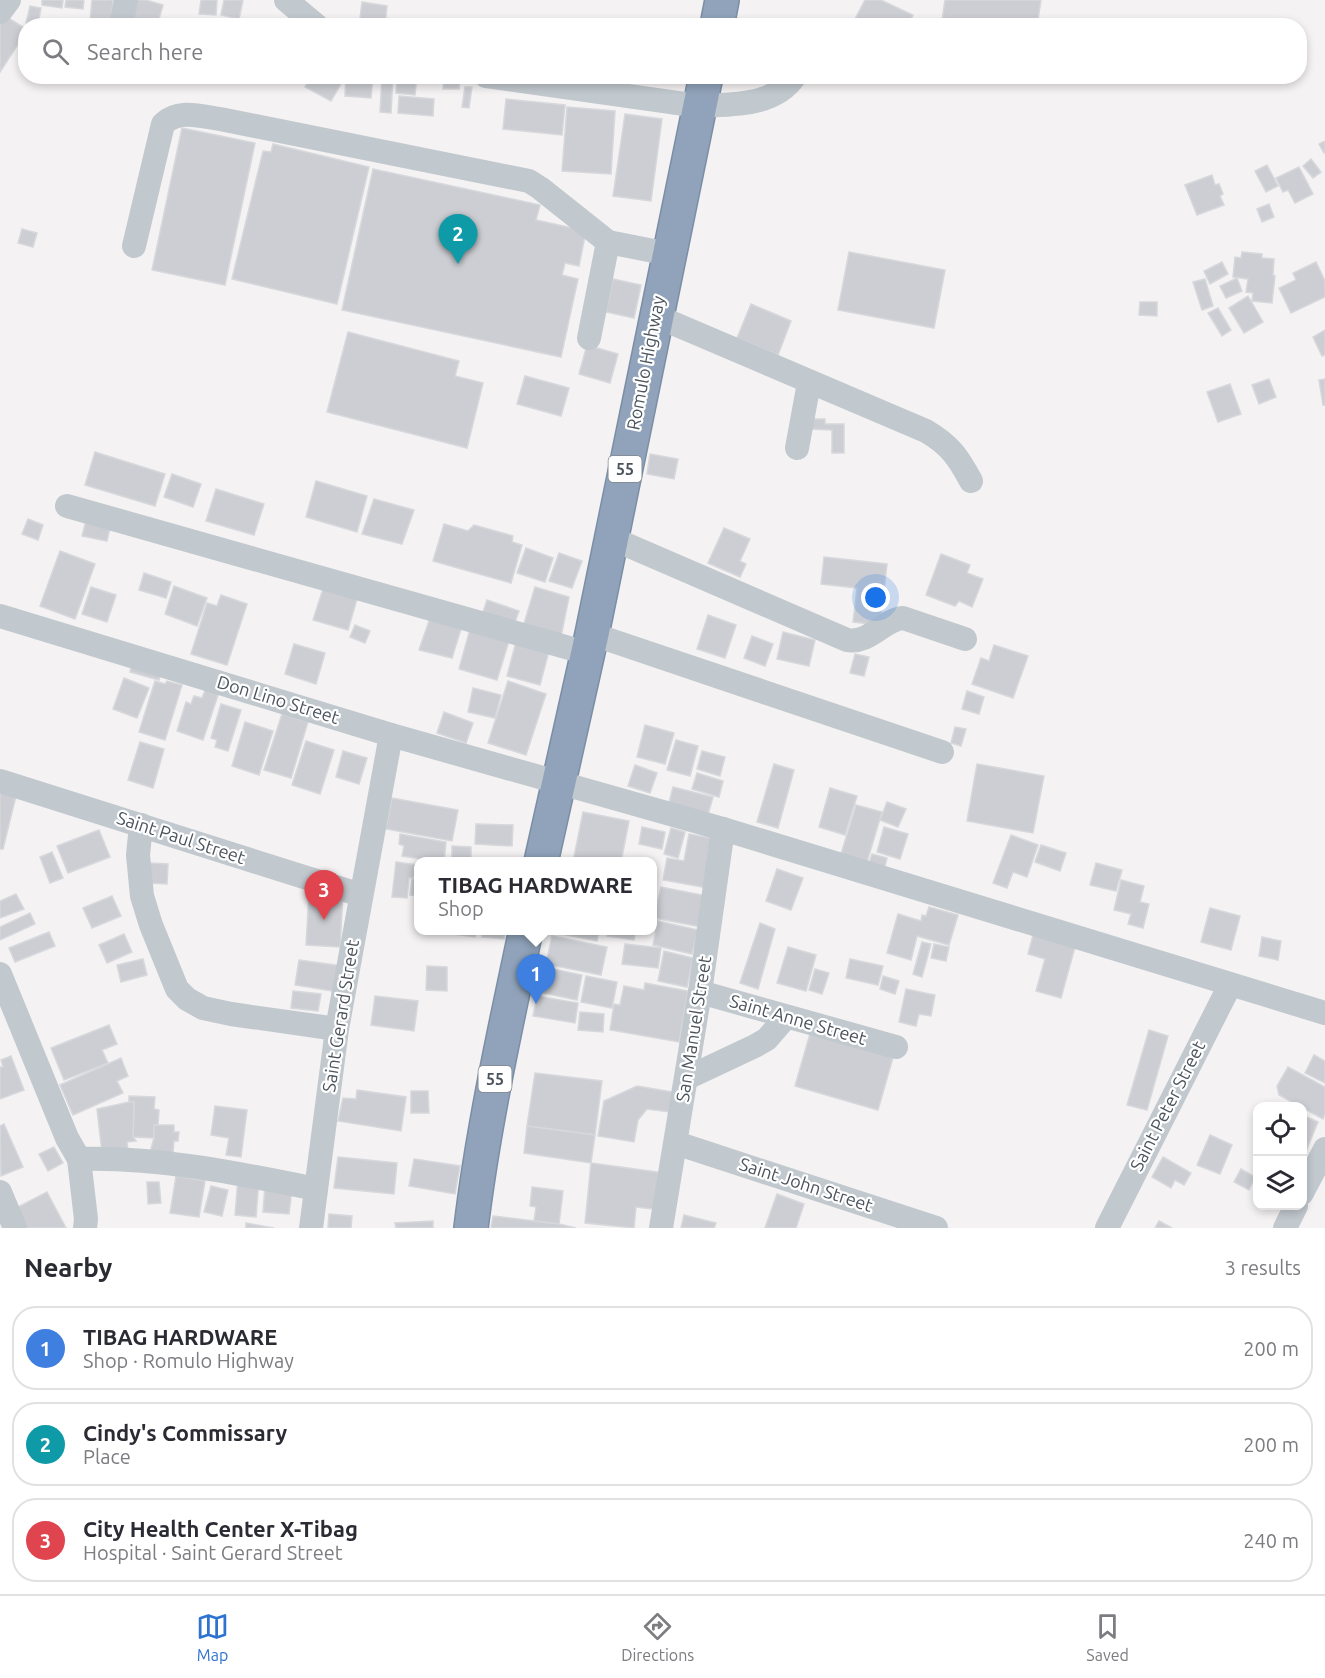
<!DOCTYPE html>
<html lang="en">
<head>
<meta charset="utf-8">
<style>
  body { margin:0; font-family:Ubuntu,sans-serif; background:#f7f7f7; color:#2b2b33 }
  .controls { position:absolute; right:18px; bottom:18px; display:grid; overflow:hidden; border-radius:12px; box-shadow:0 3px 9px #0003 }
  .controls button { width:54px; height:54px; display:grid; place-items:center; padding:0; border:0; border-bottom:2px solid #e1e1e2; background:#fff; color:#2b2b33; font:30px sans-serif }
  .you { position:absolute; left:876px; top:598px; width:21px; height:21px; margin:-15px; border:4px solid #fff; border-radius:50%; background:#1a73e8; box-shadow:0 0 0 9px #1a73e833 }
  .badge { display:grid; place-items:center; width:39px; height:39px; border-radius:50%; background:#2f73d0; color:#fff; font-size:20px; font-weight:700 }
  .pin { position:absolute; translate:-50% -50px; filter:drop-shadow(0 2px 3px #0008) }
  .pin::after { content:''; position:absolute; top:32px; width:21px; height:18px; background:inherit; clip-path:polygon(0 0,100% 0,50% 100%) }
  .popup { position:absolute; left:414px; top:857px; width:243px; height:78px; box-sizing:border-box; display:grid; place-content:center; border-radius:12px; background:#fff; filter:drop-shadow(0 2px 4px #0005); font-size:20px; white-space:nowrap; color:#7c7c81 }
  .popup b { font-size:22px; color:#2b2b33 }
  .popup::after { content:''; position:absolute; left:50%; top:100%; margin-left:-12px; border:12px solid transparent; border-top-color:#fff }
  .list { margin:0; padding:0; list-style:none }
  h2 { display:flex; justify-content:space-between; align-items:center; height:78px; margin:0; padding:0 24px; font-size:26px }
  h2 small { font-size:20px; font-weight:400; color:#7c7c81 }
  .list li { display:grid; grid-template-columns:39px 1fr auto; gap:18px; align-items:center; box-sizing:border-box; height:84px; margin:0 12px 12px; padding:0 12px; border:2px solid #e1e1e2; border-radius:24px }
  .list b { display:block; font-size:22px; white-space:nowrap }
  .list p { margin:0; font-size:20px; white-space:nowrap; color:#7c7c81 }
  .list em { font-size:20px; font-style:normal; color:#7c7c81 }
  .icon { flex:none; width:33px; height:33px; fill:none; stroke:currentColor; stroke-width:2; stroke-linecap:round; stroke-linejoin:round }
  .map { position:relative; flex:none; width:1325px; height:1228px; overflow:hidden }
  .search { position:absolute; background:#fff; box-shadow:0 3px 9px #0003; left:18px; right:18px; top:18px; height:66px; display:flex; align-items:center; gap:15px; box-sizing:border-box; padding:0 21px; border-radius:24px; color:#7c7c81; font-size:22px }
  .sheet { height:366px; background:#fff }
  nav { display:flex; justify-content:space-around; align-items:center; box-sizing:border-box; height:84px; border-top:2px solid #e1e1e2; background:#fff; font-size:16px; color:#7c7c81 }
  nav a { display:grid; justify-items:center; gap:3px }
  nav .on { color:#2f73d0 }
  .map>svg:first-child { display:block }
  .building { fill:#ccced3; stroke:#d6d8dc; stroke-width:1.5 }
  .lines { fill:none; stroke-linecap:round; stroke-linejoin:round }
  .highway-casing { stroke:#7b8ea6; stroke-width:36 }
  .minor { stroke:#c1c8ce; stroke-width:24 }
  .highway { stroke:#90a3ba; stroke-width:33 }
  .labels { text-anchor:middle; stroke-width:4.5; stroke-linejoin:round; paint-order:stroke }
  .shield { fill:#fff; stroke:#81878e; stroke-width:1.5 }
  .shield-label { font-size:16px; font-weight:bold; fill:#4b545d }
  .street-label { font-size:18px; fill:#4b545d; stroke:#fff }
</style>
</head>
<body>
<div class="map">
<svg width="1325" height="1228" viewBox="0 0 1325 1228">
  <rect width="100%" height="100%" fill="#f4f2f2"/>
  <g class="building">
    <polygon points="42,0 63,0 62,8 42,5"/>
    <polygon points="66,0 84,0 83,9 65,7"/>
    <polygon points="92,0 113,0 111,23 90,21"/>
    <polygon points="134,0 146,0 163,5 157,26 127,25"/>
    <polygon points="201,0 217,0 216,15 199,14"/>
    <polygon points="224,0 243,0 239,19 221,15"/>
    <polygon points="865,0 881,0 913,15 908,26 859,26 853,23"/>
    <polygon points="945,0 1041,0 1037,26 984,26 942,20"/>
    <polygon points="362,2 387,6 385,26 359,26"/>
    <polygon points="30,6 41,8 38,25 26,23"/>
    <polygon points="5,16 26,29 26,32 0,72 0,24"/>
    <polygon points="388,19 404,22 403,26 387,26"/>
    <polygon points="430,19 454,21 454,26 429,26"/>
    <rect x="219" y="22" width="13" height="4"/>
    <polygon points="311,76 343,76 345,77 331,101 305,87"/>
    <polygon points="346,76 373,76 371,98 345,96"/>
    <polygon points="382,76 393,76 391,113 380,112"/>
    <polygon points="397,76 417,76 415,95 396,93"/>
    <polygon points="444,76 460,76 459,89 443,89"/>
    <polygon points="465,87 472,87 469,108 462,107"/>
    <polygon points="399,96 434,99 433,116 398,113"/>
    <polygon points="506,99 565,105 562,135 503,129"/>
    <polygon points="567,107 615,111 611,174 562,171"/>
    <polygon points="625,114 662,119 651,201 613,196"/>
    <polygon points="182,128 255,143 225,285 152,270"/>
    <polygon points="1325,141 1325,152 1324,153 1319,144"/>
    <polygon points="273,144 369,167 337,304 232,279 263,151 271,152"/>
    <polygon points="1311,159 1321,172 1313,178 1303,166"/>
    <polygon points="1267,165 1278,186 1266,192 1255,171"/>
    <polygon points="1299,167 1313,194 1295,203 1288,190 1283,192 1276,178"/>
    <polygon points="373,169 540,205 536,220 586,231 579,266 565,263 562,275 578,279 561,357 342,310"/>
    <polygon points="1212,175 1215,185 1219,184 1223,194 1220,196 1224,205 1197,215 1185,185"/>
    <polygon points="1269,204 1274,217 1262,222 1257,209"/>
    <polygon points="22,229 37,233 33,247 18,243"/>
    <polygon points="849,252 945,270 934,328 838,310"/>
    <polygon points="1242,252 1262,254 1262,258 1274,259 1273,275 1275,276 1272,303 1252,301 1253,293 1246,292 1248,279 1233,277 1235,257 1241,258"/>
    <polygon points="1222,262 1228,274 1210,284 1204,271"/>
    <polygon points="1316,262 1325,281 1325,297 1291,313 1279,288 1296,280 1293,273"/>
    <polygon points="1237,278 1242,291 1226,298 1220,286"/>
    <polygon points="613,279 641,285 634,318 606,312"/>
    <polygon points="1205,279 1213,306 1202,310 1193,282"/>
    <polygon points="1248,296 1263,322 1244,333 1229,308"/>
    <polygon points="1140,302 1157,302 1157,316 1139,315"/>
    <polygon points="751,304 791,321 778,355 737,338"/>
    <polygon points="1218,308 1231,330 1222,336 1208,313"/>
    <polygon points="1325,330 1325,355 1322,356 1313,337"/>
    <polygon points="348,332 459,361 455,376 483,383 467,448 327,412"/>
    <polygon points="587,345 618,354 610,383 579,374"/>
    <polygon points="525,376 569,388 561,416 517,404"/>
    <polygon points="1269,379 1276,397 1259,404 1252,385"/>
    <polygon points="1325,379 1325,405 1323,405 1319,380"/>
    <polygon points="1230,384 1241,414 1218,422 1207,392"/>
    <polygon points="809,419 825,419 825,424 844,424 844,453 832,453 832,430 809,429"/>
    <polygon points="95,452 165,474 155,506 85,485"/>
    <polygon points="650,454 678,459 674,479 647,474"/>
    <polygon points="172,474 201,484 193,507 164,497"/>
    <polygon points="316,481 367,496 357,532 306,517"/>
    <polygon points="216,489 264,504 254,535 206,521"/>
    <polygon points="374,499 414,510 402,544 362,534"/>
    <polygon points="87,517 111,523 107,541 82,536"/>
    <polygon points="28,519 43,525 38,540 22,534"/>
    <polygon points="444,524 468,531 474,525 513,536 512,542 522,545 511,583 433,561"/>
    <polygon points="724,528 750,539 740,561 746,564 740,577 708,563"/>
    <polygon points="526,548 553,558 545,582 517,573"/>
    <polygon points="60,551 95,564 75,619 40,606"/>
    <polygon points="559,553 582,561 572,588 549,581"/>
    <polygon points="941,554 970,565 967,573 983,579 972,607 959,601 955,606 926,595"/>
    <polygon points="824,557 887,564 880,625 853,622 857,588 821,584"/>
    <polygon points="144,573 171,582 166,598 139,590"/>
    <polygon points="174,586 207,598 197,626 165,614"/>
    <polygon points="91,587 116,595 107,622 82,614"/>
    <polygon points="535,587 569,597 561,637 523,627"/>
    <polygon points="323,589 357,599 348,630 313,620"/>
    <polygon points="221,595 247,604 227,665 191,654 207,603 217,606"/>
    <polygon points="487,600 519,611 514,625 482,615"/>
    <polygon points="708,615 736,625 725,658 697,649"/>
    <polygon points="430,618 461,629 452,658 419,650"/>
    <polygon points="355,625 370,631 365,643 350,637"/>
    <polygon points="470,629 509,641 497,680 459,669"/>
    <polygon points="783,632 815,640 809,666 777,659"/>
    <polygon points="752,636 773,644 765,666 744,658"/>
    <polygon points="516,642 549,651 540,685 507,676"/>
    <polygon points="294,644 325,653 316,684 285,674"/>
    <polygon points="994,645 1028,656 1013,698 972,684 981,658 989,661"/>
    <polygon points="855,654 869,657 864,676 850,673"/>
    <polygon points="132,664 161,671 159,680 130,672"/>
    <polygon points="124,678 149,688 137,718 113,709"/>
    <polygon points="155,681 165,684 167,681 182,685 165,740 139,732"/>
    <polygon points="508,681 546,694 526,755 488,743"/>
    <polygon points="206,688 219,692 203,740 177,731 186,702 191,704 194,696 202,698"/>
    <polygon points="473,688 501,695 495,718 468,712"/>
    <polygon points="967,691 984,697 979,714 962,709"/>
    <polygon points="221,704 241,710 228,751 215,747 217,740 211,738"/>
    <polygon points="444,712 473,723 466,743 437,733"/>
    <polygon points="282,714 308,722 291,778 264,770"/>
    <polygon points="245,722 273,731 259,775 232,766"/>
    <polygon points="645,725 674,733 665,764 637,757"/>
    <polygon points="955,727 966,729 961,746 951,743"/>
    <polygon points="676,740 698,746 690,776 667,770"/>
    <polygon points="306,741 334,750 320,794 292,785"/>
    <polygon points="140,742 164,749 153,788 128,780"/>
    <polygon points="343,751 367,758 359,784 336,777"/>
    <polygon points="702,751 725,757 720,776 697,769"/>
    <polygon points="774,764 794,770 778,828 757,822"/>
    <polygon points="977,764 1044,776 1033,833 967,821"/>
    <polygon points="635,765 657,773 650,793 628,786"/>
    <polygon points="697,773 723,781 719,797 692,789"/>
    <polygon points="673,787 713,797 707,818 668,807"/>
    <polygon points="830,788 857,796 845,835 819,827"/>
    <polygon points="0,792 16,796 3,849 0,849"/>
    <polygon points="392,798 458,810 452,841 386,829"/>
    <polygon points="887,802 906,809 898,827 880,820"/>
    <polygon points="856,805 882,812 867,862 841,854"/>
    <polygon points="583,812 629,821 621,862 573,862"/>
    <polygon points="476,824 513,825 512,846 475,844"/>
    <polygon points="642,827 665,832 662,849 639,844"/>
    <polygon points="884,827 908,834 900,859 877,852"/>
    <polygon points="671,828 685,832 678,858 664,854"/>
    <polygon points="99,830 110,857 68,873 57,846"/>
    <polygon points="400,834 446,842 444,862 402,856 404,846 399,844"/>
    <polygon points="689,834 716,839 707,888 663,880 667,858 684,861"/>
    <polygon points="1011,835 1038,845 1027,877 1013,872 1007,888 993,883"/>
    <polygon points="1041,845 1066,853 1060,871 1035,862"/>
    <polygon points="452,846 471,847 471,862 452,862"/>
    <polygon points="52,852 63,878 50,883 40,857"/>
    <polygon points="872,854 887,858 884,870 868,866"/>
    <polygon points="396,862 418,865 417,877 409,878 407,898 392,897"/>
    <polygon points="150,863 168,864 167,884 149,883"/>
    <polygon points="1096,863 1122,870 1116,891 1090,885"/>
    <polygon points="777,869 803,878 791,910 766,901"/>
    <polygon points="412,879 419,880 419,896 410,895"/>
    <polygon points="1121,880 1144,886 1140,902 1149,904 1143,928 1128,924 1131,914 1114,910"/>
    <polygon points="661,887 707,896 702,927 654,918"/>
    <polygon points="309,892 343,894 340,947 306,945"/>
    <polygon points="16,894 24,909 0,918 0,901"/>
    <polygon points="112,896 121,916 92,928 83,908"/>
    <polygon points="929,907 958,915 949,945 917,936 911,960 887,953 898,914 921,921 922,915 926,916"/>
    <polygon points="1210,908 1240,916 1231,950 1201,942"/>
    <polygon points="30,913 35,924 0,940 0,927"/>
    <polygon points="658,921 698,930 692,954 653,945"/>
    <polygon points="760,923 775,929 758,989 740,983"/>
    <polygon points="439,930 476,930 475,937 439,932"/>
    <polygon points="482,930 505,930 504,939 482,937"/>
    <polygon points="563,930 599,930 597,941 562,934"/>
    <polygon points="608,930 636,930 634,940 607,936"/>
    <polygon points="49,932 55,946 15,962 9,948"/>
    <polygon points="124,934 132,952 107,963 99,945"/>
    <polygon points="1033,935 1075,947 1061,998 1036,991 1045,959 1028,954"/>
    <polygon points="552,936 607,947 601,975 546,964"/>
    <polygon points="1262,937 1281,941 1278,960 1259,956"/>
    <polygon points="922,942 931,944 922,977 913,974"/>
    <polygon points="625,944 661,948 658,968 622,964"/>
    <polygon points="934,944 949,947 946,961 931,958"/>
    <polygon points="788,947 816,955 806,991 777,983"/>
    <polygon points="664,951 693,958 687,987 658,981"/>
    <polygon points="143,959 147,975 121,982 117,965"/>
    <polygon points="850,959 883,966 878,985 846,978"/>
    <polygon points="299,960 342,966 338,992 295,985"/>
    <polygon points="427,966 447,967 447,991 426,990"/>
    <polygon points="539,966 582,975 577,1000 534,991"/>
    <polygon points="815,969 829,973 822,994 809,990"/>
    <polygon points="586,976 617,982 612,1008 581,1002"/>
    <polygon points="883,976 899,981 895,994 880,989"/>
    <polygon points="645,983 688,991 679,1042 610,1030 614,1004 620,1005 624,986 644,990"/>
    <polygon points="906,989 935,995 931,1016 919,1014 916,1026 899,1022"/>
    <polygon points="293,991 321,994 318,1011 291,1008"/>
    <polygon points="375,996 418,1001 414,1031 371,1025"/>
    <polygon points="537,996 578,1003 575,1023 533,1016"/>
    <polygon points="580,1012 604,1014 603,1032 578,1030"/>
    <polygon points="109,1025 117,1044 102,1050 108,1063 64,1080 51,1048"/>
    <polygon points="811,1030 894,1054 878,1110 795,1086"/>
    <polygon points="1149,1030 1168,1036 1147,1110 1127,1105"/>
    <polygon points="1314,1055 1325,1061 1325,1083 1305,1073"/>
    <polygon points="11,1056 24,1090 0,1099 0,1067 3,1067 1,1060"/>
    <polygon points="121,1058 128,1076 117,1081 123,1093 73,1115 60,1085"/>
    <polygon points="1288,1067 1325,1087 1325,1114 1323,1119 1279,1095 1277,1086"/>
    <polygon points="535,1073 602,1081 595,1135 527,1126"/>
    <polygon points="637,1086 673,1092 670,1112 647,1109 638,1120 634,1142 598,1136 604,1101"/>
    <polygon points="357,1090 406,1097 401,1131 338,1121 343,1098 356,1099"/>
    <polygon points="411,1091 428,1091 429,1113 411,1113"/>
    <polygon points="129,1096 155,1097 154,1109 159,1110 158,1125 154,1125 154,1138 133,1137 134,1102 129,1102"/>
    <polygon points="129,1102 134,1102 133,1137 136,1141 127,1142 128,1150 102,1153 97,1109"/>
    <polygon points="215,1106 247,1110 241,1157 226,1155 229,1138 211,1135"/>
    <polygon points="1302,1115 1318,1122 1306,1151 1302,1149"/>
    <polygon points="4,1124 23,1167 1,1176 0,1126"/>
    <polygon points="154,1125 174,1125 174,1132 179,1132 178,1141 174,1141 173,1154 150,1152 154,1138"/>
    <polygon points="527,1126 595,1135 591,1163 524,1153"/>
    <polygon points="1210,1135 1232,1145 1220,1174 1197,1165"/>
    <polygon points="54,1147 63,1163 48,1171 39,1154"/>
    <polygon points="338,1157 397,1163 394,1194 334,1188"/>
    <polygon points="1163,1157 1191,1173 1184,1185 1175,1180 1171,1188 1152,1177"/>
    <polygon points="414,1159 460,1166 455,1194 409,1186"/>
    <polygon points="591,1163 664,1173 660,1210 636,1207 634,1228 585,1223"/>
    <polygon points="1241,1169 1255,1177 1249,1190 1234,1182"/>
    <polygon points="176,1176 205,1181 199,1217 170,1213"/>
    <polygon points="238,1178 259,1180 256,1217 235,1215"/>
    <polygon points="147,1182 159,1182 161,1203 148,1204"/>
    <polygon points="211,1186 228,1190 222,1216 204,1212"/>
    <polygon points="265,1186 292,1189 289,1214 263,1212"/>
    <polygon points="532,1187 563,1191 559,1224 534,1221 536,1207 530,1206"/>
    <polygon points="47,1192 66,1228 24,1228 14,1209"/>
    <polygon points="777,1194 804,1204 796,1228 765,1228"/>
    <polygon points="329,1214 352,1216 351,1228 328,1228"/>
    <polygon points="684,1215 716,1223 714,1228 681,1228"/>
    <polygon points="493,1216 559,1224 576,1228 491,1228"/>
    <polygon points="433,1221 433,1228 396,1228 395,1223"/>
    <polygon points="1159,1221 1172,1228 1155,1228"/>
    <polygon points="246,1223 274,1228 246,1228"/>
  </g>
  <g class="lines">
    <g class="highway-casing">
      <g id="highway">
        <polyline points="717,26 722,0"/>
        <polyline points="541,862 592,634 706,76"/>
        <path d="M 471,1228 C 483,1128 505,1029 526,930"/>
      </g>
    </g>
    <g class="minor">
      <polyline points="286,0 317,26"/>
      <polyline points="0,12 9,0"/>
      <polyline points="121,26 126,0"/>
      <path d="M 486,76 L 699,106 C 731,104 774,107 795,76"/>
      <path d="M 134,246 L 163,124 C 178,109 200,116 220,119 L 529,181 L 540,188 L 608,242 L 669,254"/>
      <path d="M 656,316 L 926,431 C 950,445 958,457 971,481"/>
      <polyline points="589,338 608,242"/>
      <polyline points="797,448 809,383"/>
      <polyline points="67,506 587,653"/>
      <path d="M 611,538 L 847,640 C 870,644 884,619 903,618 L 965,639"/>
      <polyline points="0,616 391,735 723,829 1325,1013"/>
      <polyline points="592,634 942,752"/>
      <polyline points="0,781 361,895"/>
      <polyline points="141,825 138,855 142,896 151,925 177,989 187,999 203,1008 231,1014 337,1029"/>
      <path d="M 0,974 L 67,1138 L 79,1159 C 160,1157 237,1173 316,1189"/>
      <polyline points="700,992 896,1047"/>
      <polyline points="687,1078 755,1046 767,1039 786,1017"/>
      <polyline points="676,1143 936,1228"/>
      <polyline points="79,1159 86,1219 85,1228"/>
      <polyline points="0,1192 15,1228"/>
      <polyline points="1302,1193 1325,1149"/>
      <polyline points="311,1228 337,1029 391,735"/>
      <polyline points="661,1228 700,992 723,829"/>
      <polyline points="1107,1228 1230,985"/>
      <polyline points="1285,1228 1296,1206"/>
    </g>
    <use href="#highway" class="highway"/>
  </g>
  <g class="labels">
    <g class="shield">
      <rect x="608.5" y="456" width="33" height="26" rx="4.5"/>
      <rect x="478.5" y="1066" width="33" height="26" rx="4.5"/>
    </g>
    <g class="shield-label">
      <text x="625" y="475">55</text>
      <text x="495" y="1085">55</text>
    </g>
    <g class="street-label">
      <text transform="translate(646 363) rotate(-79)" y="6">Romulo Highway</text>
      <text transform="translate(278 700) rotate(17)" y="6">Don Lino Street</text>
      <text transform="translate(181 838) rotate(18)" y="6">Saint Paul Street</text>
      <text transform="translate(341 1016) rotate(-81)" y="6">Saint Gerard Street</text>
      <text transform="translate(798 1020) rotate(16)" y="6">Saint Anne Street</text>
      <text transform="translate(694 1029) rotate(-81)" y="6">San Manuel Street</text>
      <text transform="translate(1168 1106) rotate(-63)" y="6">Saint Peter Street</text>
      <text transform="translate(806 1185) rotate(18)" y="6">Saint John Street</text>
    </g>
  </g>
</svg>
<div class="controls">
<button><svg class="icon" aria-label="locate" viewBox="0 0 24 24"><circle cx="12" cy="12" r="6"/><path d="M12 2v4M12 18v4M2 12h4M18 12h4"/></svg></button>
<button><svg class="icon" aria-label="layers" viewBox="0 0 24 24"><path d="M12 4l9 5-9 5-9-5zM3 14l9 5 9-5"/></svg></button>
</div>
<div class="you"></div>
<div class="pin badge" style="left:536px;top:1004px;background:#3f7fe0">1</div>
<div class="popup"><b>TIBAG HARDWARE</b>Shop</div>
<div class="pin badge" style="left:458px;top:264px;background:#0f9aa8">2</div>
<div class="pin badge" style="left:324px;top:920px;background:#e0444e">3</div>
<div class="search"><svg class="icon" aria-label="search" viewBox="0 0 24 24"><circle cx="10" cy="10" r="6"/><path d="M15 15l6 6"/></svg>Search here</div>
</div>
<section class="sheet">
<h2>Nearby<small>3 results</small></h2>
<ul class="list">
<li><span class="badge" style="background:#3f7fe0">1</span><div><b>TIBAG HARDWARE</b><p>Shop · Romulo Highway</p></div><em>200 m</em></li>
<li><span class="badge" style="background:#0f9aa8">2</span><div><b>Cindy's Commissary</b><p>Place</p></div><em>200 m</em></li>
<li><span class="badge" style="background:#e0444e">3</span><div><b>City Health Center X-Tibag</b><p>Hospital · Saint Gerard Street</p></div><em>240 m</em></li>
</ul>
</section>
<nav>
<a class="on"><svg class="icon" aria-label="map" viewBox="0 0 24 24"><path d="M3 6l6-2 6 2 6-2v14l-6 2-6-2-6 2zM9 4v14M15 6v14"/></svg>Map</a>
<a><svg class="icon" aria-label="directions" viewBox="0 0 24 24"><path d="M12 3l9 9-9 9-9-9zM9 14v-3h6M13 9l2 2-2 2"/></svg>Directions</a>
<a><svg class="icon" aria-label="saved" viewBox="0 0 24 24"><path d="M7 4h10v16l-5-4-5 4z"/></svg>Saved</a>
</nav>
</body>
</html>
